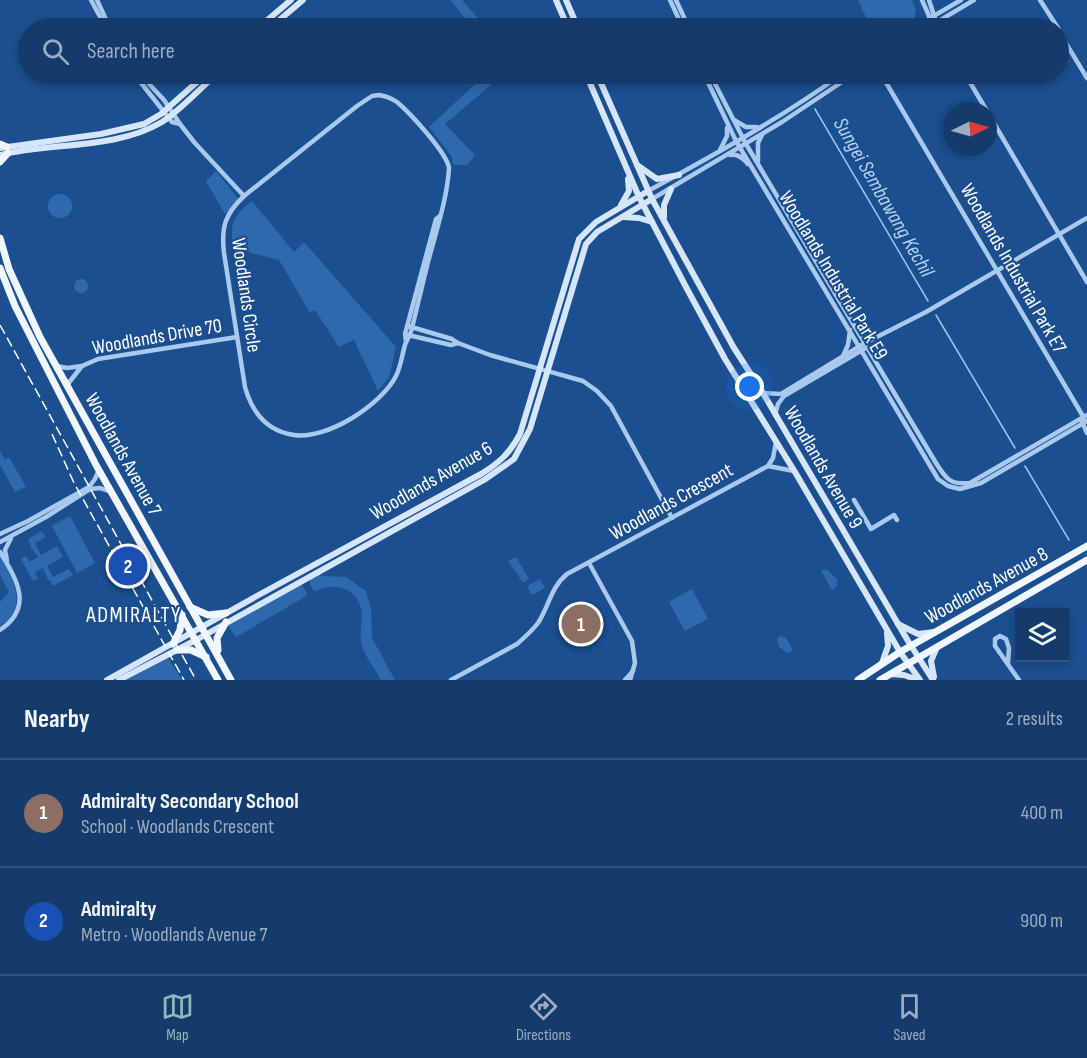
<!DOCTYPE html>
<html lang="en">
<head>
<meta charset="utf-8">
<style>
  body { margin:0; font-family:"Sofia Sans Condensed",sans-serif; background:#214673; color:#f1f3f6 }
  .controls { position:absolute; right:18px; bottom:18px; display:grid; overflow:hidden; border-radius:0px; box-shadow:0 3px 9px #0003 }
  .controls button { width:54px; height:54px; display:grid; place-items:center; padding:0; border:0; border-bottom:2px solid #33557e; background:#143b6b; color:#f1f3f6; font:30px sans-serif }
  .compass { position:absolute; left:943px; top:102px; width:54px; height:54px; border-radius:50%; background:#143b6b; box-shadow:0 3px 9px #0003; rotate:85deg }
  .you { position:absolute; left:750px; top:387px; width:21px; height:21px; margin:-15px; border:4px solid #fff; border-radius:50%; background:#1a73e8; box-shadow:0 0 0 9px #1a73e833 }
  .badge { display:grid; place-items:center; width:39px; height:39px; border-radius:50%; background:#8bbbb9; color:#fff; font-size:20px; font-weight:700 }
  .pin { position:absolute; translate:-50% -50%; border:3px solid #fff; box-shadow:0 2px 6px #0006 }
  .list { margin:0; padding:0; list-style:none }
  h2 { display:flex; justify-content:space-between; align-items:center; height:78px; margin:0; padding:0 24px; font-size:26px }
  h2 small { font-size:20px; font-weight:400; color:#9dadc1 }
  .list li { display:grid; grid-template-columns:39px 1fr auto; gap:18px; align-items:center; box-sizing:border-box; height:108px; padding:0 24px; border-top:2px solid #33557e }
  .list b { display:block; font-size:22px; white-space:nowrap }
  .list p { margin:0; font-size:20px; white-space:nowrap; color:#9dadc1 }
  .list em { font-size:20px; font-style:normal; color:#9dadc1 }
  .icon { flex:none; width:33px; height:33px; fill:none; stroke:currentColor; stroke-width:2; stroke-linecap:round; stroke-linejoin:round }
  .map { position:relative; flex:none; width:1087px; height:680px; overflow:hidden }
  .search { position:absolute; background:#143b6b; box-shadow:0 3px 9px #0003; left:18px; right:18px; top:18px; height:66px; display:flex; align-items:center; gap:15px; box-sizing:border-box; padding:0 21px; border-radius:33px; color:#9dadc1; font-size:22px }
  .sheet { height:294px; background:#143b6b }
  nav { display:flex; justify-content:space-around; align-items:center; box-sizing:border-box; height:84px; border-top:2px solid #33557e; background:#143b6b; font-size:16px; color:#9dadc1 }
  nav a { display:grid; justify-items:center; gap:3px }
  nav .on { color:#8bbbb9 }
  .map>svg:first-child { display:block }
  .green { fill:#2e69ad }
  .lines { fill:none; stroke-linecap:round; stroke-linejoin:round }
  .stream { stroke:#9cc4f0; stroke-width:1.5 }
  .street { stroke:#a9c9ee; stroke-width:4.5 }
  .secondary { stroke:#d6e6fa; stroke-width:6 }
  .primary { stroke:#f0f6ff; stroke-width:7 }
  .rail { stroke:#fff; stroke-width:1.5; stroke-dasharray:10 4.5; stroke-linecap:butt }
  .labels { text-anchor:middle; stroke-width:4.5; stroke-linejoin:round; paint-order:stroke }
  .street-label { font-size:20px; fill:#fff; stroke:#1b4f8f }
  .water-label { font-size:21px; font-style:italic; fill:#b5d3f5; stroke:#1b4f8f }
  .quarter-label { font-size:22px; letter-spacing:1.5px; fill:#fff; stroke:#1b4f8f }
</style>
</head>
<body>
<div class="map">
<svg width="1087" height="680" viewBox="0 0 1087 680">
  <rect width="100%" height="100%" fill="#1b4f8f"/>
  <g class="green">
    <polygon points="450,0 462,0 487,28 473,28"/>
    <polygon points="858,0 912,0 916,10 914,20 899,28 871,28"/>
    <polygon points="486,74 504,74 445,124 475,155 467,165 453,165 452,157 429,127"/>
    <polygon points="216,171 240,201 225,214 206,181"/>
    <circle cx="60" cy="206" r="12"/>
    <path d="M 252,201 L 294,252 L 304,242 L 396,347 L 389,377 L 378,391 L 354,340 L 339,347 L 315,310 L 310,313 L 279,260 L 233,248 C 230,224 232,216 252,201 Z"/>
    <circle cx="81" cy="286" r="7"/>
    <polygon points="0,451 5,460 9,457 26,487 15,492 0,465"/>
    <polygon points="70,516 95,563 77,573 52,526"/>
    <polygon points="42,531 46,537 35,543 41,555 57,546 63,557 47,566 53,577 69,569 73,575 53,586 50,580 48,580 43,568 35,572 38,579 33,581 21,559 26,556 29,562 38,557 30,546 31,545 28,539"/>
    <path d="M 0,555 C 13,580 30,606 0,626 L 0,602 L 9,592 L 0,575 Z"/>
    <polygon points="516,557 529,579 523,583 508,561"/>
    <polygon points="826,569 837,579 837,587 832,590 821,571"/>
    <path d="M 319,573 L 321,576 L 346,577 L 366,591 L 371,609 L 372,638 L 395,680 L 381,680 C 375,669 366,658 362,646 C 358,634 364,621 361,608 C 356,587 333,582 315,591 C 311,589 309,583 310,578 Z"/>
    <polygon points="540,579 545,588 532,595 527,586"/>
    <polygon points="298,585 302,585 307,594 305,597 236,637 228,626"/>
    <polygon points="692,589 708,619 685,631 669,602"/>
    <polygon points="779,636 786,638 793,650 788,653 779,647 777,640"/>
    <polygon points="168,658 182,680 126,680"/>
  </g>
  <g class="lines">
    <g class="stream">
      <polyline points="815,109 928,301"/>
      <polyline points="936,315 1015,448"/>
      <polyline points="1025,466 1069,540"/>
    </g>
    <g class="street">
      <polyline points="91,0 106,28"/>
      <polyline points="97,0 110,28"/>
      <polyline points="670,0 683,28"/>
      <polyline points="676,0 689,28"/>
      <polyline points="922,0 933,25 936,26"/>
      <polyline points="929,0 938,28"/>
      <polyline points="1040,0 1058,28"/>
      <polyline points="913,28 961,0"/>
      <polyline points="927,28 974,0"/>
      <polyline points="1058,30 1087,78"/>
      <polyline points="134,74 172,122 180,124"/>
      <polyline points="140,74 164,100 180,124 194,142 244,196"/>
      <polyline points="704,74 736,141 938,479 948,486 960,489 981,483 1087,421"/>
      <path d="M 710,74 L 746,144 L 936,463 C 946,479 950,485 970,483 L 1087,415"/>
      <polyline points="881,74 1084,418"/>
      <polyline points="965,74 987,111"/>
      <path d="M 379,95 C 386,96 391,98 397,102 C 410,113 447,153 449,168 C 447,201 435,234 427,266 C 422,287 417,308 412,328 C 411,334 407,339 405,345 C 402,355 401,366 396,376 C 381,405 327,440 294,435 C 267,431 252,412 245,387 L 224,253 C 221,227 225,214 244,196 L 357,106 L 372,96 Z"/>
      <polyline points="988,113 1087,282"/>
      <polyline points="734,120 746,127 757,127"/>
      <polyline points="720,150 727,136 727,128"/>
      <path d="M 730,155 C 738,153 744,159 748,164"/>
      <polyline points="758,161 758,143 762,135"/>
      <path d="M 648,191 C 714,155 781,118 842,74"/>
      <polyline points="652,199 782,122 854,74"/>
      <polyline points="408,326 452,339 458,343 490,355 583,381 597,391 611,406 672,518"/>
      <polyline points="408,335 451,345 458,343"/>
      <polyline points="406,341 405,334 436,219 440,216"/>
      <polyline points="843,356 848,345 850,330"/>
      <polyline points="57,366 67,368 82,366"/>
      <polyline points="67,385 82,366 98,359 237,337"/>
      <polyline points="763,393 781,394 865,343 926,312 1087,218"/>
      <polyline points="775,415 778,404 784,396 864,349"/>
      <polyline points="1082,422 1087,433"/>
      <polyline points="768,466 794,471"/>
      <polyline points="854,500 871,529 894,515 897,520"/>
      <polyline points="0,534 28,521 89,487 95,479 99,470"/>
      <polyline points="0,542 46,517 90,489 100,488 111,492"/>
      <path d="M 0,552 C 17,580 34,607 0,630"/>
      <polyline points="7,561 5,550 11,538"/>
      <polyline points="589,563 632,641 635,663 630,680"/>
      <polyline points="1008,663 1009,648 1006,639 1000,636 995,639 995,646 1019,680"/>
      <path d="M 451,680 L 517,644 C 525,637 532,631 538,623 C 549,606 551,587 567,574 L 768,466 L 773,458 L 776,442"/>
      <polyline points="625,680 633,671"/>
    </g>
    <g class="secondary">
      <polyline points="556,0 568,28"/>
      <polyline points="566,0 578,28"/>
      <polyline points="258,28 291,0"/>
      <polyline points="270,28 303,0"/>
      <polyline points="586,74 639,197 686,287 725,359 795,472 900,652 920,680"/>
      <polyline points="597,74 652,199 734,348 763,393 908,641 933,680"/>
      <polyline points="0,148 101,134 144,124 161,114 206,74"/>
      <path d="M 0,155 C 51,142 115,150 162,122 C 182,109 199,89 217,74"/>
      <polyline points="637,165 657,179 679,175"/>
      <polyline points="621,205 629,191 628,179"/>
      <polyline points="623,217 639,218 652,222"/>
      <polyline points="664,217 664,205 671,189"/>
      <polyline points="898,624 918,634 934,632"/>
      <polyline points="882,663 888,646 887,633"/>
      <polyline points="890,674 904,675 918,680"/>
      <polyline points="934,677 931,661 937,647"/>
      <path d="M 107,680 L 255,597 L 481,474 C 499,463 510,453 520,434 L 579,239 L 596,222 L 648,191"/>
      <polyline points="119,680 196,640 484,480 514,459 530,429 586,244 597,232 652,199"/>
    </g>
    <g class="primary">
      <polyline points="0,144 7,147"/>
      <polyline points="0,162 8,153"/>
      <polyline points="0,238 9,269 40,337 231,680"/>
      <polyline points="0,268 15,306 96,465 218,680"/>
      <polyline points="190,607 208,615 226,613"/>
      <polyline points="173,644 180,630 182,615"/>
      <polyline points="177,650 191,650 206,657"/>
      <polyline points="218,650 217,638 226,622"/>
      <polyline points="858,680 900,652 1087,546"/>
      <polyline points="880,680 1087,560"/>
    </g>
    <g class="rail">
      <polyline points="0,325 196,680"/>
      <polyline points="52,434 74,483 184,680"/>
    </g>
  </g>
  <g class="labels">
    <g class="street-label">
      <text transform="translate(1014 268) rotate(60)" y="7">Woodlands Industrial Park E7</text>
      <text transform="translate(834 275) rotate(59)" y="7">Woodlands Industrial Park E9</text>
      <text transform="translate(247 295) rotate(82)" y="7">Woodlands Circle</text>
      <text transform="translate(157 336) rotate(-10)" y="7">Woodlands Drive 70</text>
      <text transform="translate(124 454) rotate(61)" y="7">Woodlands Avenue 7</text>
      <text transform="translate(824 467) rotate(60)" y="7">Woodlands Avenue 9</text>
      <text transform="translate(431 480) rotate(-30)" y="7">Woodlands Avenue 6</text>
      <text transform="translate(671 501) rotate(-29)" y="7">Woodlands Crescent</text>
      <text transform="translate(986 585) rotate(-29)" y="7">Woodlands Avenue 8</text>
    </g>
    <g class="water-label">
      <text transform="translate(884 197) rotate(60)" y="7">Sungei Sembawang Kechil</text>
    </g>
    <g class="quarter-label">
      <text x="134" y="622">ADMIRALTY</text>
    </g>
  </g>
</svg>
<div class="controls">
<button><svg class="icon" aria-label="layers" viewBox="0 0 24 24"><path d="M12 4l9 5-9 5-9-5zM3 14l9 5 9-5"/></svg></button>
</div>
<svg class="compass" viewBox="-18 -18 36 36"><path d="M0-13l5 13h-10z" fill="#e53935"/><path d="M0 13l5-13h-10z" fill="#9dadc1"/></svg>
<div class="you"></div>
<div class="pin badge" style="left:581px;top:624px;background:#8d6e63">1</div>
<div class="pin badge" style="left:128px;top:566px;background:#1a4fb4">2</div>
<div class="search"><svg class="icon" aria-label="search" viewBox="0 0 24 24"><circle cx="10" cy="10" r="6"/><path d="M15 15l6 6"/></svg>Search here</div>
</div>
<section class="sheet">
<h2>Nearby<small>2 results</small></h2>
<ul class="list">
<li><span class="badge" style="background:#8d6e63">1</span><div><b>Admiralty Secondary School</b><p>School · Woodlands Crescent</p></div><em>400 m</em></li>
<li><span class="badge" style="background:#1a4fb4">2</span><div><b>Admiralty</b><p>Metro · Woodlands Avenue 7</p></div><em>900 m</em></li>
</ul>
</section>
<nav>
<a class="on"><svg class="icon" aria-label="map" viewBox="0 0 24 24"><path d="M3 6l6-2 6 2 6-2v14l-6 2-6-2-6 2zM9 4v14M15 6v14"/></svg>Map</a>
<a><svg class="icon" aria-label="directions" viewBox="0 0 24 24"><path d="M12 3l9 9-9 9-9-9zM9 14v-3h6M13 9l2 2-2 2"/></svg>Directions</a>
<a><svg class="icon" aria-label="saved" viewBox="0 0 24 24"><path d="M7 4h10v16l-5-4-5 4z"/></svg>Saved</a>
</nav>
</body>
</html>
